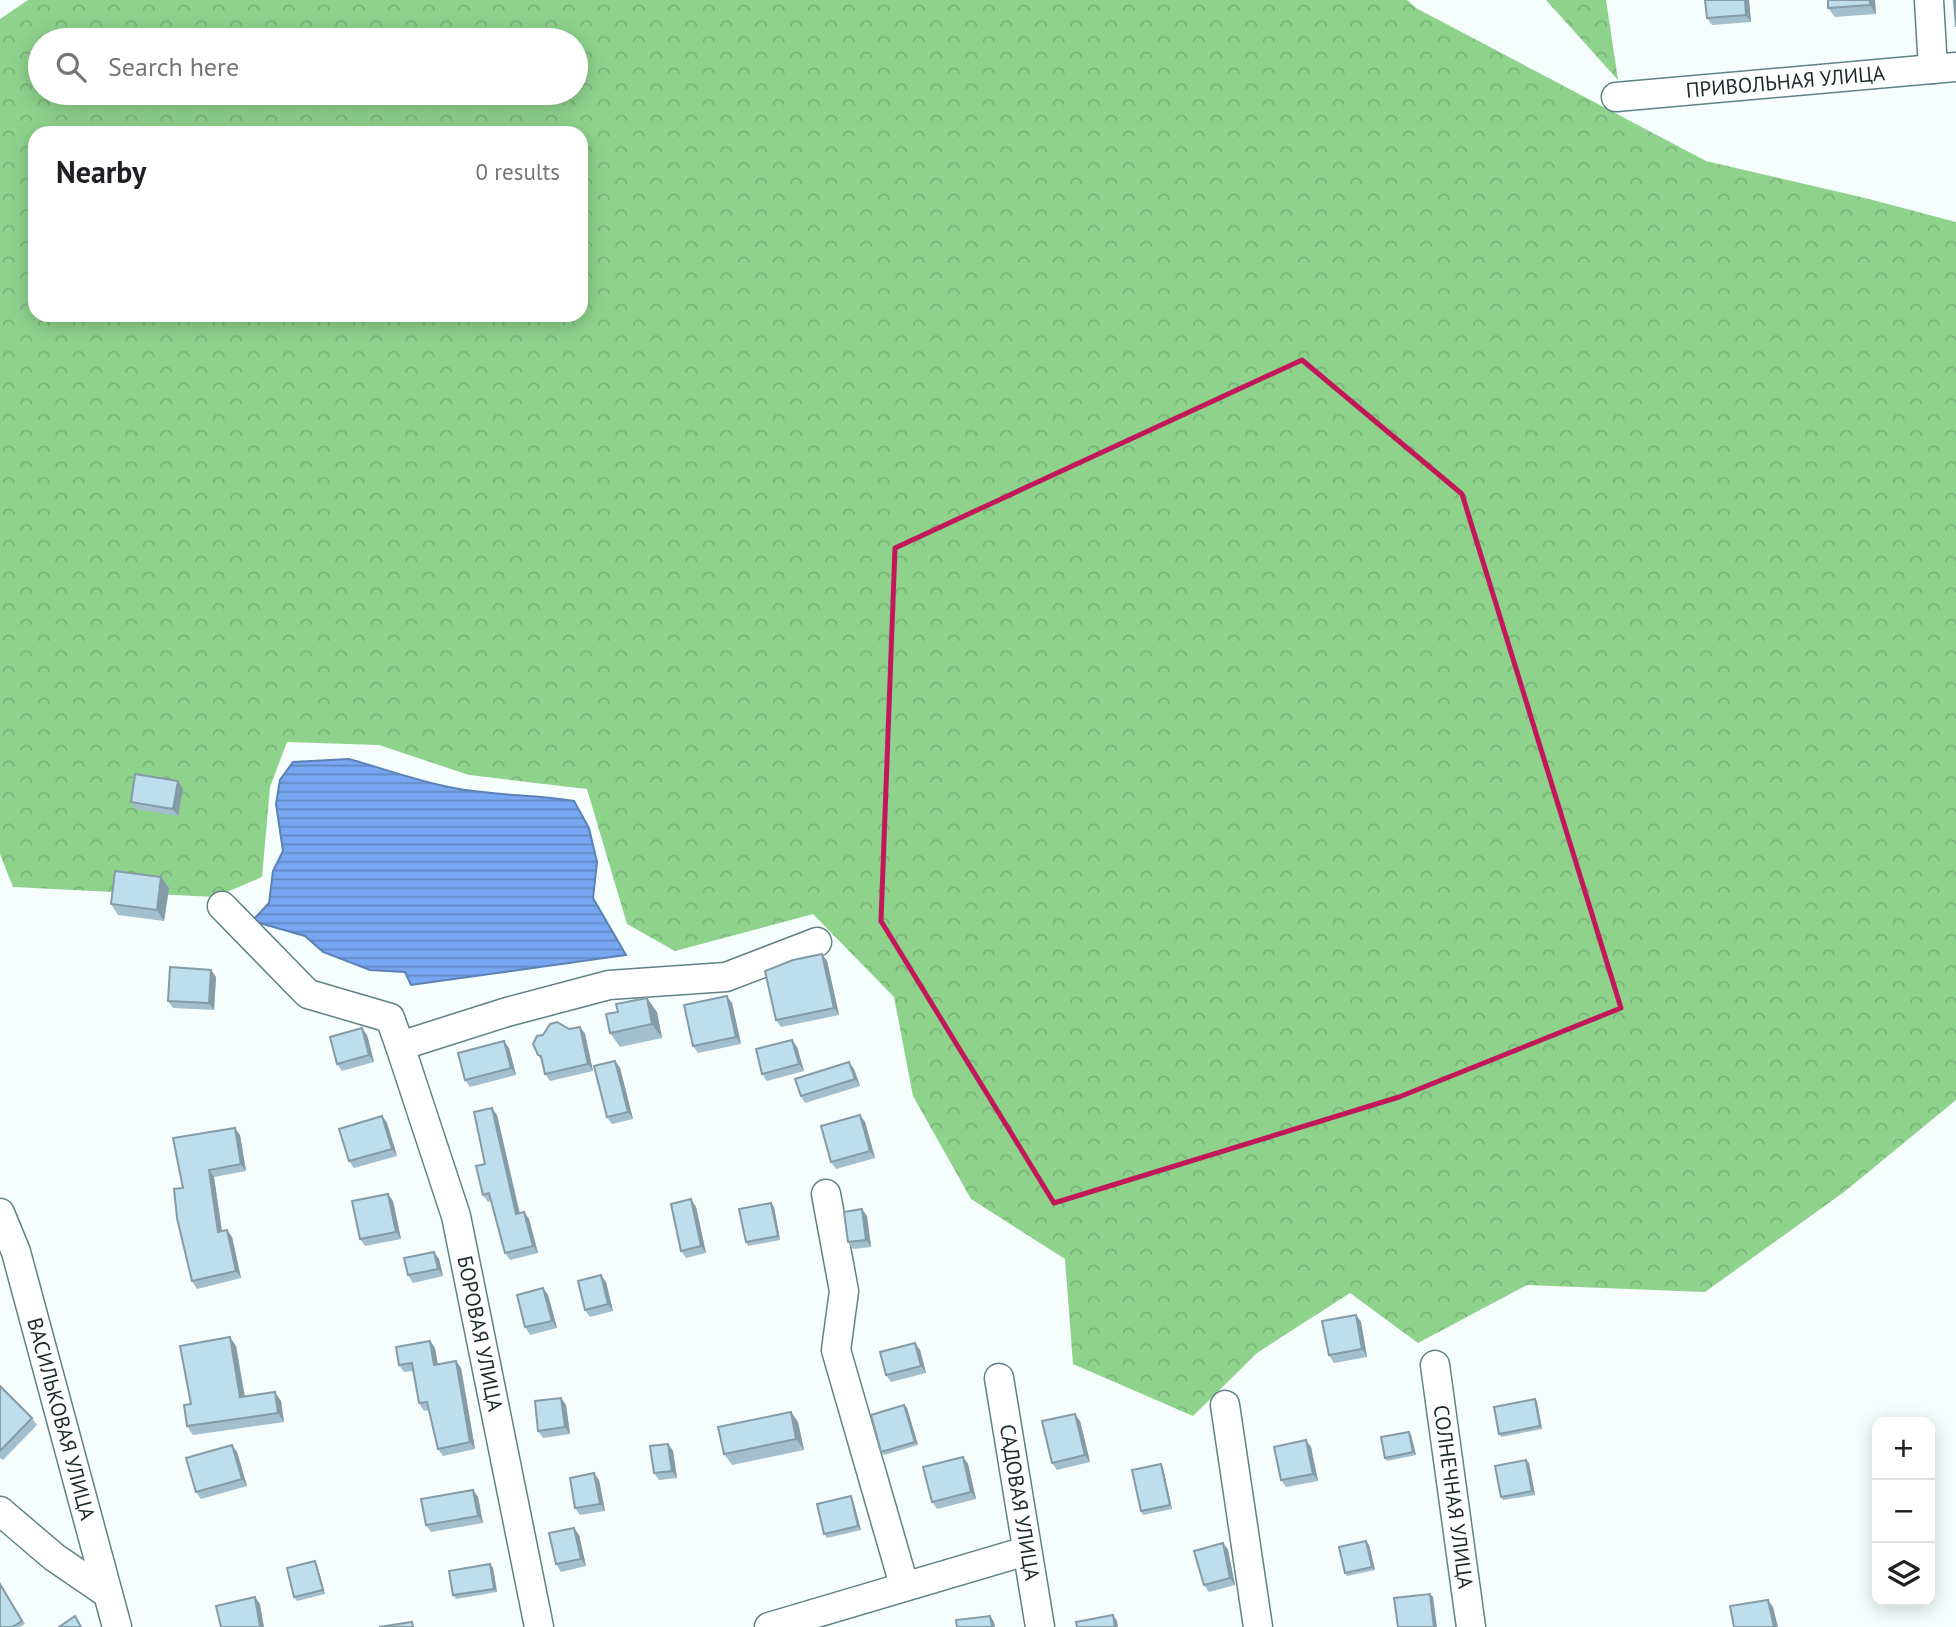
<!DOCTYPE html>
<html lang="en">
<head>
<meta charset="utf-8">
<style>
  body { margin:0; font-family:"PT Sans",sans-serif; background:#f2f2f2; color:#202124 }
  .controls { position:absolute; right:21px; bottom:21px; display:grid; overflow:hidden; border-radius:14px; box-shadow:0 4px 18px #0003 }
  .controls button { width:63px; height:63px; display:grid; place-items:center; padding:0; border:0; border-bottom:2px solid #e0e0e0; background:#fff; color:#202124; font:35px sans-serif }
  .list { margin:0; padding:0; list-style:none }
  h2 { display:flex; justify-content:space-between; align-items:center; height:91px; margin:0; padding:0 28px; font-size:30px }
  h2 small { font-size:23px; font-weight:400; color:#757577 }
  .icon { flex:none; width:38px; height:38px; fill:none; stroke:currentColor; stroke-width:2; stroke-linecap:round; stroke-linejoin:round }
  .map { position:relative; flex:none; width:1956px; height:1627px; overflow:hidden }
  .search { position:absolute; background:#fff; box-shadow:0 4px 18px #0003; left:28px; top:28px; width:560px; height:77px; display:flex; align-items:center; gap:18px; box-sizing:border-box; padding:0 24px; border-radius:38px; color:#757577; font-size:26px }
  .panel { position:absolute; background:#fff; box-shadow:0 4px 18px #0003; left:28px; top:126px; width:560px; height:196px; border-radius:21px }
  .map>svg:first-child { display:block }
  .forest { fill:url(#forest-crowns); fill-rule:evenodd }
  .water { fill:url(#water-rules); stroke:#5c81b5; stroke-width:2 }
  .lines { fill:none; stroke-linecap:round; stroke-linejoin:round }
  .minor-casing { stroke:#5f8284; stroke-width:31 }
  .minor { stroke:#fff; stroke-width:28 }
  .wall { fill:#a3becc }
  .shaded-wall { fill:#859ba6 }
  .building { fill:#bedded; stroke:#859ba6; stroke-width:2 }
  .marked { fill:none; stroke:#c2185b; stroke-width:5; stroke-linejoin:round }
  .labels { text-anchor:middle; stroke-width:5; stroke-linejoin:round; paint-order:stroke }
  .street-label { font-size:21px; fill:#1c2a2b; stroke:#fff }
</style>
</head>
<body>
<div class="map">
<svg width="1956" height="1627" viewBox="0 0 1956 1627">
  <defs>
    <pattern id="forest-crowns" width="20" height="18" patternUnits="userSpaceOnUse" patternTransform="scale(1.75)"><rect width="20" height="18" fill="#8ed28c"/><path d="M2 6a3 3 0 1 1 6 0M12 15a3 3 0 1 1 6 0" fill="none" stroke="#7ab479"/></pattern>
    <pattern id="water-rules" width="6" height="5" patternUnits="userSpaceOnUse" patternTransform="scale(1.75)"><rect width="6" height="5" fill="#78a6f0"/><path d="M0 2.5h6" fill="none" stroke="#6287c3"/></pattern>
  </defs>
  <rect width="100%" height="100%" fill="#f5fdfd"/>
  <g class="forest">
    <path d="M 28,0 L 1407,0 L 1416,8 L 1706,161 L 1865,198 L 1956,222 L 1956,1100 L 1844,1192 L 1705,1292 L 1527,1285 L 1418,1343 L 1350,1293 L 1257,1353 L 1193,1416 L 1073,1364 L 1065,1259 L 971,1199 L 913,1096 L 894,997 L 813,914 L 675,951 L 627,924 L 587,789 L 469,775 L 379,745 L 287,742 L 270,787 L 262,877 L 215,897 L 13,887 L 0,854 L 0,19 ZM 40,40 L 576,40 L 576,93 L 40,93 ZM 35,133 L 581,133 L 581,315 L 35,315 Z"/>
    <polygon points="1546,0 1606,0 1618,80"/>
  </g>
  <path class="water" d="M 349,759 C 381,768 412,779 444,786 C 487,796 531,794 574,801 L 589,828 L 597,862 L 593,898 L 626,955 L 411,985 L 405,972 L 370,970 L 323,952 L 305,936 L 252,921 L 269,903 L 273,871 L 283,851 L 276,804 L 280,780 L 293,762 Z"/>
  <g class="lines">
    <g class="minor-casing">
      <g id="minor">
        <polyline points="1929,0 1933,69"/>
        <path id="s1" d="M 1616,97 L 1956,67"/>
        <polyline points="222,906 308,994 390,1018 400,1046 507,1012 609,985 726,977 817,942"/>
        <path id="s2" d="M 400,1046 L 456,1216 L 539,1627"/>
        <polyline points="826,1194 844,1291 836,1350 904,1585"/>
        <path id="s3" d="M 0,1213 L 16,1252 L 117,1627"/>
        <path id="s4" d="M 1435,1365 L 1471,1627"/>
        <path id="s5" d="M 999,1378 L 1040,1627"/>
        <polyline points="1225,1405 1258,1627"/>
        <polyline points="0,1511 54,1557 108,1594"/>
        <polyline points="769,1627 1026,1551"/>
      </g>
    </g>
    <use href="#minor" class="minor"/>
  </g>
  <g class="wall">
    <polygon points="1749,0 1751,22 1712,25 1707,18"/>
    <polygon points="1875,0 1876,14 1835,17 1828,8"/>
    <polygon points="178,781 183,789 178,816 136,809 131,802"/>
    <polygon points="161,877 169,888 164,921 118,915 111,904"/>
    <polygon points="822,954 827,961 839,1015 781,1027 776,1020"/>
    <polygon points="216,977 214,1010 173,1008 168,1001"/>
    <polygon points="732,1003 741,1044 698,1053 693,1046"/>
    <polygon points="618,1012 657,1012 662,1038 620,1047 610,1033"/>
    <polygon points="580,1027 585,1034 593,1071 550,1081 545,1074 542,1061 538,1055 569,1029"/>
    <polygon points="367,1035 374,1062 342,1071 337,1064"/>
    <polygon points="797,1047 804,1071 767,1081 762,1074"/>
    <polygon points="509,1048 516,1075 470,1087 465,1080"/>
    <polygon points="615,1061 620,1068 633,1119 612,1124 607,1117"/>
    <polygon points="854,1069 860,1086 805,1103 801,1096"/>
    <polygon points="497,1115 520,1213 524,1212 529,1219 538,1253 510,1260 505,1253 491,1201 488,1202 483,1195 485,1164"/>
    <polygon points="382,1116 387,1123 397,1156 354,1168 349,1161"/>
    <polygon points="865,1122 875,1158 836,1169 831,1162"/>
    <polygon points="240,1135 246,1171 214,1177 222,1231 227,1230 232,1237 241,1278 197,1289 192,1281 183,1188"/>
    <polygon points="691,1199 696,1207 706,1253 686,1258 681,1251"/>
    <polygon points="393,1201 401,1239 365,1246 360,1239"/>
    <polygon points="774,1207 780,1240 748,1246 746,1242"/>
    <polygon points="867,1216 871,1247 853,1249 848,1242"/>
    <polygon points="434,1252 439,1259 443,1276 413,1283 408,1275"/>
    <polygon points="606,1282 613,1311 590,1317 585,1310"/>
    <polygon points="543,1288 548,1295 557,1328 530,1335 525,1327"/>
    <polygon points="1356,1315 1361,1322 1367,1357 1334,1363 1329,1355"/>
    <polygon points="430,1341 435,1348 438,1364 461,1368 475,1449 443,1456 438,1449 429,1410 424,1411 419,1403 414,1371 404,1372 399,1365"/>
    <polygon points="915,1343 920,1350 926,1373 891,1382 886,1375"/>
    <polygon points="236,1346 245,1396 281,1401 284,1422 193,1435 187,1426 191,1404"/>
    <polygon points="0,1386 32,1418 37,1425 3,1460 0,1458"/>
    <polygon points="561,1398 566,1405 570,1434 543,1438 538,1431"/>
    <polygon points="1537,1402 1542,1429 1501,1437 1499,1434"/>
    <polygon points="904,1405 907,1408 918,1445 884,1455 881,1452"/>
    <polygon points="791,1412 798,1422 804,1450 732,1465 724,1454"/>
    <polygon points="1080,1421 1090,1462 1057,1470 1052,1463"/>
    <polygon points="1411,1435 1416,1455 1387,1461 1385,1458"/>
    <polygon points="668,1444 673,1451 677,1478 659,1480 654,1473"/>
    <polygon points="1311,1447 1318,1481 1286,1487 1281,1480"/>
    <polygon points="237,1452 247,1486 201,1499 196,1492"/>
    <polygon points="963,1457 968,1464 976,1499 937,1509 932,1502"/>
    <polygon points="1526,1460 1529,1463 1535,1495 1503,1500 1501,1497"/>
    <polygon points="1161,1464 1163,1468 1172,1509 1143,1515 1141,1511"/>
    <polygon points="599,1480 605,1511 580,1515 575,1508"/>
    <polygon points="473,1490 478,1497 483,1523 431,1532 426,1525"/>
    <polygon points="851,1496 853,1500 861,1530 827,1538 824,1534"/>
    <polygon points="574,1528 579,1535 586,1566 561,1572 556,1564"/>
    <polygon points="1223,1543 1228,1550 1235,1585 1209,1592 1204,1585"/>
    <polygon points="1369,1545 1375,1570 1347,1576 1345,1573"/>
    <polygon points="490,1564 493,1568 497,1592 456,1599 453,1595"/>
    <polygon points="317,1565 325,1594 297,1601 294,1597"/>
    <polygon points="0,1584 25,1624 20,1627 0,1627"/>
  </g>
  <g class="shaded-wall">
    <polygon points="1745,0 1749,0 1751,22 1746,15"/>
    <polygon points="1870,0 1875,0 1876,14 1870,5"/>
    <polygon points="178,781 183,789 178,816 173,809"/>
    <polygon points="161,877 169,888 164,921 157,910"/>
    <polygon points="822,954 827,961 839,1015 834,1008"/>
    <polygon points="211,970 216,977 214,1010 209,1003"/>
    <polygon points="727,996 732,1003 741,1044 736,1037"/>
    <polygon points="647,998 657,1012 662,1038 652,1024"/>
    <polygon points="580,1027 585,1034 593,1071 588,1064"/>
    <polygon points="362,1028 367,1035 374,1062 369,1055"/>
    <polygon points="792,1040 797,1047 804,1071 799,1064"/>
    <polygon points="504,1041 509,1048 516,1075 511,1068"/>
    <polygon points="615,1061 620,1068 633,1119 628,1112"/>
    <polygon points="849,1062 854,1069 860,1086 855,1079"/>
    <polygon points="492,1108 497,1115 521,1221 516,1214"/>
    <polygon points="860,1115 865,1122 875,1158 870,1151"/>
    <polygon points="382,1116 387,1123 397,1156 392,1149"/>
    <polygon points="235,1128 240,1135 246,1171 241,1164"/>
    <polygon points="209,1170 214,1177 223,1239 218,1232"/>
    <polygon points="388,1194 393,1201 401,1239 396,1232"/>
    <polygon points="691,1199 696,1207 706,1253 701,1246"/>
    <polygon points="771,1203 774,1207 780,1240 778,1236"/>
    <polygon points="862,1209 867,1216 871,1247 866,1240"/>
    <polygon points="524,1212 529,1219 538,1253 533,1246"/>
    <polygon points="227,1230 232,1237 241,1278 236,1271"/>
    <polygon points="434,1252 439,1259 443,1276 438,1269"/>
    <polygon points="601,1275 606,1282 613,1311 608,1304"/>
    <polygon points="543,1288 548,1295 557,1328 552,1321"/>
    <polygon points="1356,1315 1361,1322 1367,1357 1362,1349"/>
    <polygon points="230,1337 236,1346 246,1406 240,1397"/>
    <polygon points="430,1341 435,1348 439,1372 434,1365"/>
    <polygon points="915,1343 920,1350 926,1373 921,1366"/>
    <polygon points="456,1361 461,1368 475,1449 470,1442"/>
    <polygon points="275,1392 281,1401 284,1422 278,1413"/>
    <polygon points="561,1398 566,1405 570,1434 565,1427"/>
    <polygon points="1535,1399 1537,1402 1542,1429 1540,1426"/>
    <polygon points="904,1405 907,1408 918,1445 915,1442"/>
    <polygon points="791,1412 798,1422 804,1450 796,1439"/>
    <polygon points="1075,1414 1080,1421 1090,1462 1085,1455"/>
    <polygon points="1409,1432 1411,1435 1416,1455 1413,1452"/>
    <polygon points="1306,1440 1311,1447 1318,1481 1313,1474"/>
    <polygon points="668,1444 673,1451 677,1478 672,1471"/>
    <polygon points="232,1445 237,1452 247,1486 242,1479"/>
    <polygon points="963,1457 968,1464 976,1499 971,1492"/>
    <polygon points="1526,1460 1529,1463 1535,1495 1532,1491"/>
    <polygon points="1161,1464 1163,1468 1172,1509 1170,1505"/>
    <polygon points="594,1473 599,1480 605,1511 600,1504"/>
    <polygon points="473,1490 478,1497 483,1523 478,1516"/>
    <polygon points="851,1496 853,1500 861,1530 858,1526"/>
    <polygon points="574,1528 579,1535 586,1566 581,1559"/>
    <polygon points="1366,1541 1369,1545 1375,1570 1372,1567"/>
    <polygon points="1223,1543 1228,1550 1235,1585 1230,1578"/>
    <polygon points="315,1561 317,1565 325,1594 323,1590"/>
    <polygon points="490,1564 493,1568 497,1592 494,1589"/>
    <polygon points="1430,1594 1433,1597 1437,1627 1434,1627"/>
    <polygon points="255,1597 260,1604 264,1627 260,1627"/>
    <polygon points="1768,1600 1773,1607 1778,1627 1774,1627"/>
    <polygon points="1113,1615 1117,1621 1118,1627 1115,1627"/>
    <polygon points="990,1616 994,1622 995,1627 992,1627"/>
  </g>
  <g class="building">
    <polygon points="1705,0 1745,0 1746,15 1707,18"/>
    <polygon points="1828,0 1870,0 1870,5 1828,8"/>
    <polygon points="1954,0 1956,0 1956,27"/>
    <polygon points="135,774 178,781 173,809 131,802"/>
    <polygon points="115,871 161,877 157,910 111,904"/>
    <polygon points="822,954 834,1008 776,1020 765,971 793,960"/>
    <polygon points="170,967 211,970 209,1003 168,1001"/>
    <polygon points="727,996 736,1037 693,1046 684,1005"/>
    <polygon points="647,998 652,1024 610,1033 606,1014 618,1012 616,1004"/>
    <polygon points="557,1022 569,1029 580,1027 588,1064 545,1074 541,1056 538,1055 533,1044 537,1036 543,1035 550,1024"/>
    <polygon points="362,1028 369,1055 337,1064 330,1037"/>
    <polygon points="792,1040 799,1064 762,1074 756,1049"/>
    <polygon points="504,1041 511,1068 465,1080 458,1053"/>
    <polygon points="615,1061 628,1112 607,1117 594,1066"/>
    <polygon points="849,1062 855,1079 801,1096 795,1079"/>
    <polygon points="492,1108 516,1214 524,1212 533,1246 505,1253 489,1193 483,1195 476,1166 485,1164 474,1112"/>
    <polygon points="860,1115 870,1151 831,1162 821,1126"/>
    <polygon points="382,1116 392,1149 349,1161 339,1129"/>
    <polygon points="235,1128 241,1164 209,1170 218,1232 227,1230 236,1271 192,1281 177,1218 174,1189 183,1188 173,1138"/>
    <polygon points="388,1194 396,1232 360,1239 352,1201"/>
    <polygon points="691,1199 701,1246 681,1251 671,1204"/>
    <polygon points="771,1203 778,1236 746,1242 739,1209"/>
    <polygon points="862,1209 866,1240 848,1242 844,1212"/>
    <polygon points="434,1252 438,1269 408,1275 404,1258"/>
    <polygon points="601,1275 608,1304 585,1310 578,1281"/>
    <polygon points="543,1288 552,1321 525,1327 517,1295"/>
    <polygon points="1356,1315 1362,1349 1329,1355 1322,1321"/>
    <polygon points="230,1337 240,1397 275,1392 278,1413 187,1426 184,1405 191,1404 180,1346"/>
    <polygon points="430,1341 434,1365 456,1361 470,1442 438,1449 427,1402 419,1403 412,1363 399,1365 396,1347"/>
    <polygon points="915,1343 921,1366 886,1375 880,1352"/>
    <polygon points="0,1386 32,1418 0,1451"/>
    <polygon points="561,1398 565,1427 538,1431 535,1401"/>
    <polygon points="1535,1399 1540,1426 1499,1434 1494,1407"/>
    <polygon points="904,1405 915,1442 881,1452 871,1415"/>
    <polygon points="791,1412 796,1439 724,1454 718,1427"/>
    <polygon points="1075,1414 1085,1455 1052,1463 1042,1421"/>
    <polygon points="1409,1432 1413,1452 1385,1458 1381,1437"/>
    <polygon points="1306,1440 1313,1474 1281,1480 1274,1447"/>
    <polygon points="668,1444 672,1471 654,1473 650,1446"/>
    <polygon points="232,1445 242,1479 196,1492 186,1458"/>
    <polygon points="963,1457 971,1492 932,1502 923,1467"/>
    <polygon points="1526,1460 1532,1491 1501,1497 1495,1466"/>
    <polygon points="1161,1464 1170,1505 1141,1511 1132,1470"/>
    <polygon points="594,1473 600,1504 575,1508 570,1478"/>
    <polygon points="473,1490 478,1516 426,1525 421,1499"/>
    <polygon points="851,1496 858,1526 824,1534 817,1504"/>
    <polygon points="574,1528 581,1559 556,1564 549,1533"/>
    <polygon points="1366,1541 1372,1567 1345,1573 1339,1547"/>
    <polygon points="1223,1543 1230,1578 1204,1585 1194,1551"/>
    <polygon points="315,1561 323,1590 294,1597 287,1568"/>
    <polygon points="490,1564 494,1589 453,1595 449,1571"/>
    <polygon points="0,1584 22,1621 12,1627 0,1627"/>
    <polygon points="1430,1594 1434,1627 1398,1627 1394,1598"/>
    <polygon points="255,1597 260,1627 221,1627 216,1606"/>
    <polygon points="1768,1600 1774,1627 1734,1627 1730,1606"/>
    <polygon points="1113,1615 1115,1627 1077,1627 1076,1622"/>
    <polygon points="75,1616 81,1627 59,1627"/>
    <polygon points="990,1616 992,1627 957,1627 956,1620"/>
    <polygon points="412,1622 413,1627 379,1627"/>
  </g>
  <path class="marked" d="M 1302,360 L 1462,494 L 1621,1008 L 1399,1097 L 1054,1203 L 881,921 L 895,548 Z"/>
  <g class="labels">
    <g class="street-label">
      <text dy="7" stroke="none"><textPath href="#s1" startOffset="170">ПРИВОЛЬНАЯ УЛИЦА</textPath></text>
      <text dy="7" stroke="none"><textPath href="#s2" startOffset="299">БОРОВАЯ УЛИЦА</textPath></text>
      <text dy="7" stroke="none"><textPath href="#s3" startOffset="215">ВАСИЛЬКОВАЯ УЛИЦА</textPath></text>
      <text dy="7" stroke="none"><textPath href="#s4" startOffset="133">СОЛНЕЧНАЯ УЛИЦА</textPath></text>
      <text dy="7" stroke="none"><textPath href="#s5" startOffset="126">САДОВАЯ УЛИЦА</textPath></text>
    </g>
  </g>
</svg>
<div class="controls">
<button>+</button>
<button>−</button>
<button><svg class="icon" aria-label="layers" viewBox="0 0 24 24"><path d="M12 4l9 5-9 5-9-5zM3 14l9 5 9-5"/></svg></button>
</div>
<div class="search"><svg class="icon" aria-label="search" viewBox="0 0 24 24"><circle cx="10" cy="10" r="6"/><path d="M15 15l6 6"/></svg>Search here</div>
<section class="panel">
<h2>Nearby<small>0 results</small></h2>
<ul class="list">
</ul>
</section>
</div>
</body>
</html>
